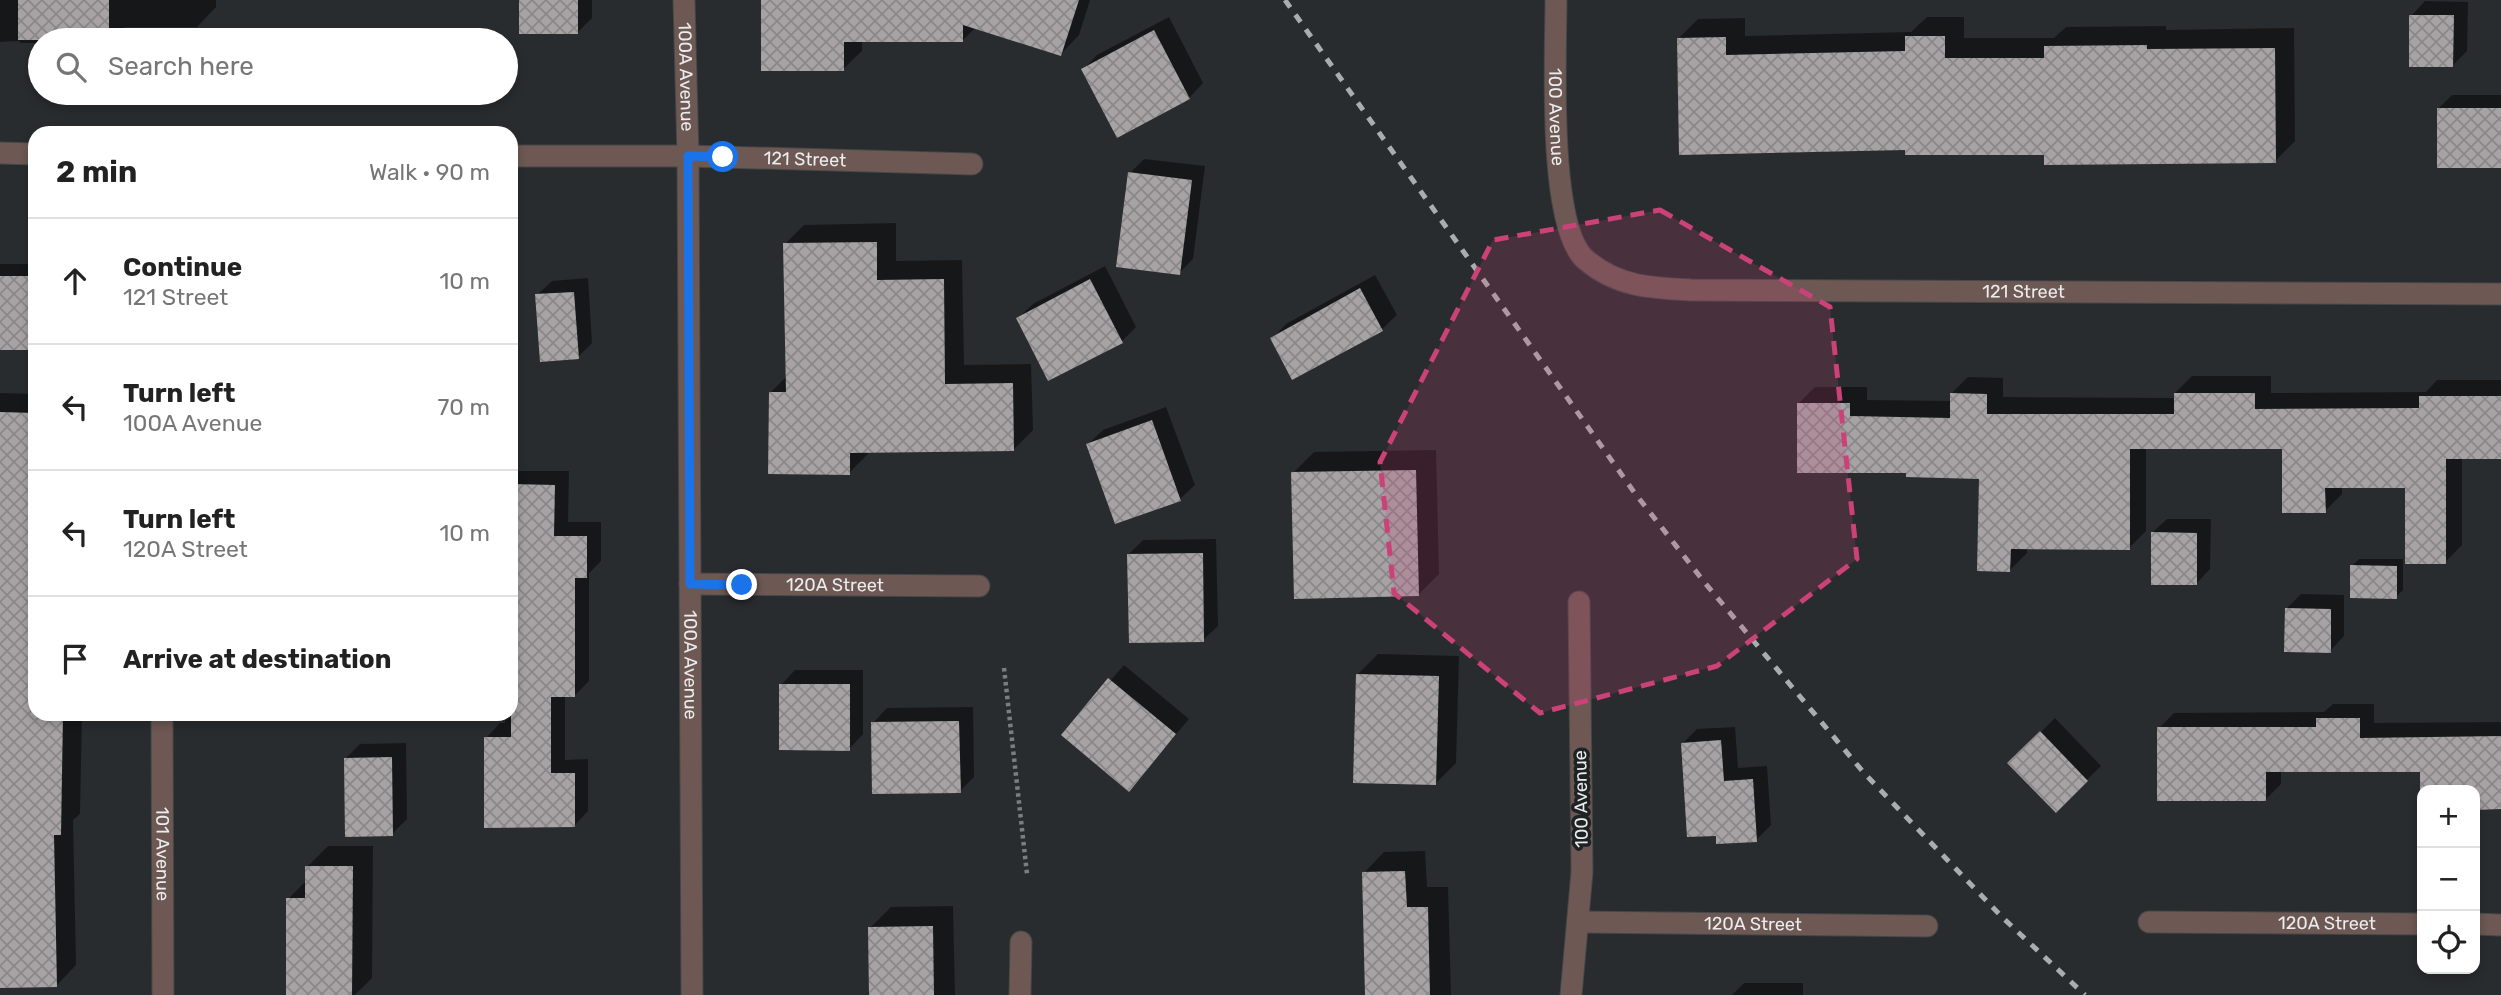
<!DOCTYPE html>
<html lang="en">
<head>
<meta charset="utf-8">
<style>
  body { margin:0; font-family:Rubik,sans-serif; background:#f2f2f2; color:#222 }
  .controls { position:absolute; right:21px; bottom:21px; display:grid; overflow:hidden; border-radius:14px; box-shadow:0 4px 10px #0003 }
  .controls button { width:63px; height:63px; display:grid; place-items:center; padding:0; border:0; border-bottom:2px solid #e0e0e0; background:#fff; color:#222; font:35px sans-serif }
  .stop { position:absolute; width:21px; height:21px; margin:-16px; border:5px solid #1a73e8; border-radius:50%; background:#fff }
  .stop.end { background:#1a73e8; border-color:#fff; box-shadow:0 2px 7px #0008 }
  .list { margin:0; padding:0; list-style:none }
  h2 { display:flex; justify-content:space-between; align-items:center; height:91px; margin:0; padding:0 28px; font-size:30px }
  h2 small { font-size:23px; font-weight:400; color:#767676 }
  .list li { display:grid; grid-template-columns:46px 1fr auto; gap:21px; align-items:center; box-sizing:border-box; height:126px; padding:0 28px; border-top:2px solid #e0e0e0 }
  .list b { display:block; font-size:26px; white-space:nowrap }
  .list p { margin:0; font-size:23px; white-space:nowrap; color:#767676 }
  .list em { font-size:23px; font-style:normal; color:#767676 }
  .icon { flex:none; width:38px; height:38px; fill:none; stroke:currentColor; stroke-width:2; stroke-linecap:round; stroke-linejoin:round }
  .map { position:relative; flex:none; width:2501px; height:995px; overflow:hidden }
  .search { position:absolute; background:#fff; box-shadow:0 4px 10px #0003; left:28px; top:28px; width:490px; height:77px; display:flex; align-items:center; gap:18px; box-sizing:border-box; padding:0 24px; border-radius:38px; color:#767676; font-size:26px }
  .panel { position:absolute; background:#fff; box-shadow:0 4px 10px #0003; left:28px; top:126px; width:490px; height:595px; border-radius:21px }
  .map>svg:first-child { display:block }
  .shadow { fill:#0007 }
  .building { fill:url(#building-cross-hatch) }
  .lines { fill:none; stroke-linecap:round; stroke-linejoin:round }
  .minor-casing { stroke:#444749; stroke-width:23 }
  .path { stroke:#7b7e80; stroke-width:4.5; stroke-dasharray:3.5 3.5; stroke-linecap:butt }
  .minor { stroke:#6d5853; stroke-width:21 }
  .rail { stroke:#aaadae; stroke-width:5; stroke-dasharray:9 9; stroke-linecap:butt }
  .route { stroke:#1a73e8; stroke-width:9 }
  .marked { fill:#ca4278; fill-opacity:0.2; stroke:#ca4278; stroke-width:5; stroke-dasharray:14 9; stroke-linejoin:round }
  .labels { text-anchor:middle; stroke-width:7; stroke-linejoin:round; paint-order:stroke }
  .street-label { font-size:18px; fill:#eaeced; stroke:#1f2224 }
</style>
</head>
<body>
<div class="map">
<svg width="2501" height="995" viewBox="0 0 2501 995">
  <defs>
    <pattern id="building-cross-hatch" width="8" height="8" patternUnits="userSpaceOnUse" patternTransform="scale(1.75)"><rect width="8" height="8" fill="#a7a3a4"/><path d="M0 0l8 8M0 8l8-8" fill="none" stroke="#8a8788"/></pattern>
  </defs>
  <rect width="100%" height="100%" fill="#292c2e"/>
  <g class="shadow">
    <polygon points="0,0 216,0 216,7 197,27 124,27 111,40 40,40 40,43 20,43 20,41 0,42"/>
    <polygon points="521,0 592,0 592,18 577,33"/>
    <polygon points="763,0 1090,0 1079,35 1061,54 976,27 963,40 862,40 862,51 843,69"/>
    <polygon points="2425,1 2468,2 2467,51 2453,65 2411,16"/>
    <polygon points="1169,17 1203,83 1189,98 1083,70 1097,55"/>
    <polygon points="1927,17 1964,17 1964,38 2054,38 2066,27 2166,26 2166,30 2294,28 2295,141 2275,161 1907,149 1678,39 1698,19 1745,18 1745,36 1911,32"/>
    <polygon points="2452,95 2501,95 2501,166 2439,108"/>
    <polygon points="1144,159 1205,166 1193,259 1179,273 1130,173"/>
    <polygon points="896,223 896,261 962,260 964,365 1031,364 1033,430 1014,449 868,451 868,454 849,473 770,393 787,376 785,244 804,225"/>
    <polygon points="0,264 35,264 35,346 33,348 0,348"/>
    <polygon points="1105,266 1136,327 1122,341 1018,318 1033,304"/>
    <polygon points="1375,275 1397,315 1382,329 1293,378 1272,339 1286,324"/>
    <polygon points="588,278 592,343 578,357 537,295 552,281"/>
    <polygon points="2192,376 2271,376 2271,393 2426,392 2437,380 2501,380 2501,457 2462,457 2462,545 2445,562 2407,486 2342,486 2342,494 2325,511 2284,448 2146,448 2146,531 2129,548 2027,547 2027,553 2010,570 1981,477 1908,471 1798,404 1815,387 1867,387 1867,400 1951,401 1951,394 1968,377 2003,378 2003,397 2175,398 2175,393"/>
    <polygon points="0,393 35,394 35,714 82,714 80,814 73,820 76,965 57,985 0,987"/>
    <polygon points="1166,407 1195,485 1180,499 1088,444 1103,430"/>
    <polygon points="1436,450 1439,574 1418,595 1293,473 1314,452"/>
    <polygon points="511,471 569,471 568,522 601,522 601,561 589,573 589,681 575,695 565,695 565,760 588,759 588,811 574,826 486,738 500,723 505,723 505,714 511,714"/>
    <polygon points="2167,519 2211,519 2210,569 2196,584 2152,533"/>
    <polygon points="1216,539 1218,626 1203,640 1128,555 1143,540"/>
    <polygon points="2359,559 2403,559 2403,590 2396,597 2352,566"/>
    <polygon points="2301,594 2344,595 2344,636 2330,651 2286,609"/>
    <polygon points="1378,654 1459,656 1456,763 1435,784 1357,675"/>
    <polygon points="1124,665 1189,719 1129,789 1063,735"/>
    <polygon points="795,670 863,670 863,734 849,749 781,685"/>
    <polygon points="2333,704 2374,704 2374,723 2501,722 2501,807 2475,808 2475,790 2422,790 2422,809 2421,770 2281,770 2281,784 2266,799 2159,728 2174,713 2324,712"/>
    <polygon points="973,707 974,777 960,791 873,723 887,708"/>
    <polygon points="2055,718 2101,766 2056,810 2010,763"/>
    <polygon points="1735,727 1738,768 1767,766 1771,825 1756,840 1718,834 1683,743 1697,729"/>
    <polygon points="406,743 407,819 392,834 345,759 360,744"/>
    <polygon points="328,846 373,846 372,978 355,995 287,995 288,899 307,880 307,867"/>
    <polygon points="1425,851 1427,887 1448,887 1451,995 1367,995 1364,873 1384,852"/>
    <polygon points="953,906 955,995 871,995 870,928 891,907"/>
    <polygon points="1744,983 1803,983 1803,995 1732,995"/>
  </g>
  <g class="building">
    <rect x="18" y="0" width="91" height="40"/>
    <rect x="519" y="0" width="59" height="34"/>
    <polygon points="761,0 1079,0 1061,56 963,25 963,42 844,42 844,71 761,71"/>
    <polygon points="2409,15 2454,15 2453,67 2409,67"/>
    <polygon points="1154,30 1190,99 1117,138 1081,69"/>
    <polygon points="1905,36 1945,36 1945,58 2044,58 2044,46 2147,45 2147,49 2275,48 2276,163 2044,165 2044,155 1905,155 1905,150 1679,155 1677,38 1726,37 1726,55 1905,51"/>
    <rect x="2437" y="108" width="64" height="60"/>
    <polygon points="1128,172 1192,180 1180,275 1116,267"/>
    <polygon points="877,242 877,280 944,279 945,384 1013,383 1014,451 850,453 850,475 768,474 769,392 786,392 783,243"/>
    <rect x="0" y="276" width="34" height="74"/>
    <polygon points="1090,279 1123,343 1048,381 1016,318"/>
    <polygon points="1360,288 1383,331 1292,380 1270,338"/>
    <polygon points="574,292 579,359 540,362 535,294"/>
    <polygon points="1950,393 1987,394 1987,414 2174,414 2174,393 2255,393 2255,409 2419,408 2419,396 2501,396 2501,459 2446,459 2446,564 2405,564 2405,488 2325,488 2326,513 2282,513 2282,449 2130,449 2130,550 2011,549 2010,572 1977,571 1979,479 1906,477 1906,473 1797,473 1797,403 1850,403 1850,416 1950,418"/>
    <polygon points="0,412 35,413 35,714 63,714 61,835 54,835 57,987 0,988"/>
    <polygon points="1152,420 1181,501 1115,524 1086,444"/>
    <polygon points="1416,470 1419,596 1294,599 1291,472"/>
    <polygon points="511,484 555,485 554,536 587,536 587,578 575,578 575,697 551,697 551,773 575,773 575,827 484,828 484,737 511,737"/>
    <polygon points="2151,532 2197,533 2197,585 2151,585"/>
    <polygon points="1203,553 1204,642 1129,643 1127,554"/>
    <polygon points="2350,565 2397,566 2397,599 2350,598"/>
    <polygon points="2285,608 2331,609 2331,653 2284,652"/>
    <polygon points="1356,674 1439,676 1436,785 1353,783"/>
    <polygon points="1108,678 1176,734 1129,792 1061,735"/>
    <polygon points="779,684 850,684 850,751 779,750"/>
    <polygon points="2316,718 2360,718 2360,738 2501,736 2501,809 2475,810 2475,790 2422,790 2422,810 2420,810 2420,772 2266,772 2266,801 2157,801 2157,727 2316,727"/>
    <polygon points="959,721 961,793 872,794 871,722"/>
    <polygon points="2040,731 2088,781 2056,813 2007,763"/>
    <polygon points="1721,740 1724,781 1753,779 1757,842 1716,844 1716,836 1687,837 1681,743"/>
    <polygon points="392,757 393,836 345,837 344,758"/>
    <polygon points="305,866 353,866 352,995 286,995 286,898 305,898"/>
    <polygon points="1405,871 1407,907 1428,907 1430,995 1365,995 1362,872"/>
    <polygon points="933,926 934,995 869,995 868,927"/>
  </g>
  <g class="lines">
    <g class="minor-casing">
      <g id="minor">
        <path id="s1" d="M 684,0 L 688,156 L 692,995"/>
        <path id="s2" d="M 1556,0 C 1556,52 1547,228 1586,260 C 1618,287 1651,288 1691,290 L 2501,294"/>
        <polyline points="0,153 35,154"/>
        <path id="s3" d="M 511,156 L 688,156 L 972,164"/>
        <path id="s4" d="M 690,584 L 979,586"/>
        <path id="s5" d="M 162,714 L 163,995"/>
        <path id="s6" d="M 1578,922 L 1927,926"/>
        <path id="s7" d="M 2149,922 L 2422,924"/>
        <polyline points="2475,924 2501,925"/>
        <polyline points="1020,995 1021,942"/>
        <polyline points="1571,995 1582,872 1579,602"/>
      </g>
    </g>
    <polyline class="path" points="1004,668 1027,874"/>
    <use href="#minor" class="minor"/>
    <polyline class="rail" points="1285,0 1634,492 1705,583 1864,773 2003,918 2085,995"/>
  </g>
  <g class="lines">
    <polyline class="route" points="723,157 688,156 690,584 742,585"/>
  </g>
  <path class="marked" d="M 1660,210 L 1830,307 L 1857,559 L 1717,666 L 1540,713 L 1394,593 L 1380,462 L 1493,240 Z"/>
  <g class="labels">
    <g class="street-label">
      <text dy="6" stroke="none"><textPath href="#s1" startOffset="77">100A Avenue</textPath></text>
      <text dy="6" stroke="none"><textPath href="#s2" startOffset="117">100 Avenue</textPath></text>
      <text dy="6" stroke="none"><textPath href="#s3" startOffset="294">121 Street</textPath></text>
      <text dy="6" stroke="none"><textPath href="#s2" startOffset="710">121 Street</textPath></text>
      <text dy="6" stroke="none"><textPath href="#s4" startOffset="145">120A Street</textPath></text>
      <text dy="6" stroke="none"><textPath href="#s1" startOffset="665">100A Avenue</textPath></text>
      <text transform="translate(1581 799) rotate(-91)" y="6">100 Avenue</text>
      <text dy="6" stroke="none"><textPath href="#s5" startOffset="140">101 Avenue</textPath></text>
      <text dy="6" stroke="none"><textPath href="#s7" startOffset="178">120A Street</textPath></text>
      <text dy="6" stroke="none"><textPath href="#s6" startOffset="175">120A Street</textPath></text>
    </g>
  </g>
</svg>
<div class="controls">
<button>+</button>
<button>−</button>
<button><svg class="icon" aria-label="locate" viewBox="0 0 24 24"><circle cx="12" cy="12" r="6"/><path d="M12 2v4M12 18v4M2 12h4M18 12h4"/></svg></button>
</div>
<div class="stop" style="left:723px;top:157px"></div>
<div class="stop end" style="left:742px;top:585px"></div>
<div class="search"><svg class="icon" aria-label="search" viewBox="0 0 24 24"><circle cx="10" cy="10" r="6"/><path d="M15 15l6 6"/></svg>Search here</div>
<section class="panel">
<h2>2 min<small>Walk · 90 m</small></h2>
<ul class="list">
<li><svg class="icon" aria-label="ahead" viewBox="0 0 24 24"><path d="M12 20V5M6 11l6-6 6 6"/></svg><div><b>Continue</b><p>121 Street</p></div><em>10 m</em></li>
<li><svg class="icon" aria-label="left" viewBox="0 0 24 24"><path d="M17 20v-9H6M10 6l-5 5 5 5"/></svg><div><b>Turn left</b><p>100A Avenue</p></div><em>70 m</em></li>
<li><svg class="icon" aria-label="left" viewBox="0 0 24 24"><path d="M17 20v-9H6M10 6l-5 5 5 5"/></svg><div><b>Turn left</b><p>120A Street</p></div><em>10 m</em></li>
<li><svg class="icon" aria-label="arrive" viewBox="0 0 24 24"><path d="M6 21V4h12l-3 4 3 4H6"/></svg><div><b>Arrive at destination</b></div></li>
</ul>
</section>
</div>
</body>
</html>
